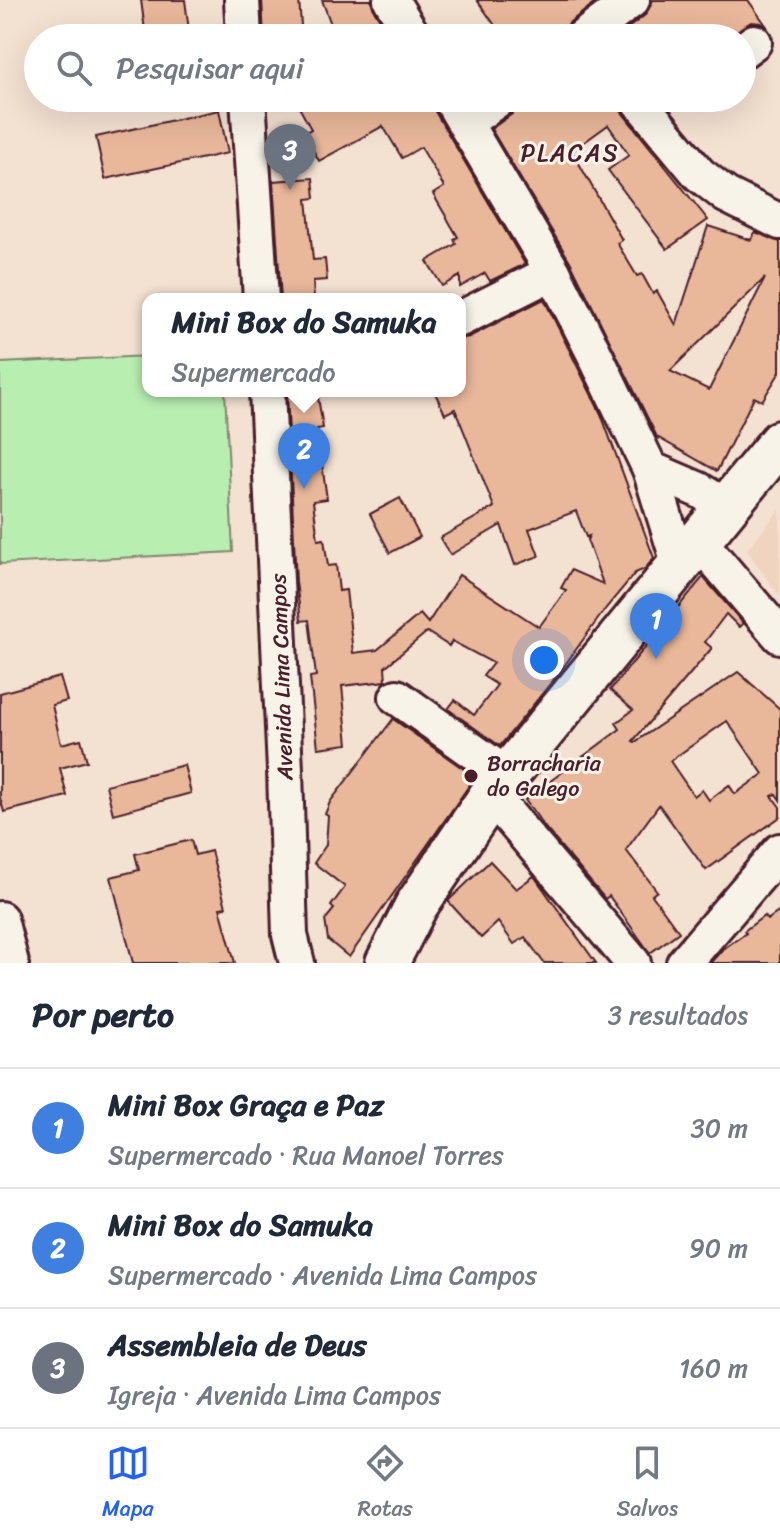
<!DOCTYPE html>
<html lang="pt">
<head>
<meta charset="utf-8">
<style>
  body { margin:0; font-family:Sriracha,sans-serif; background:#f6f6f7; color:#1f2937 }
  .you { position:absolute; left:544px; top:660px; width:28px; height:28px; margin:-20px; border:6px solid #fff; border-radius:50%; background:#1a73e8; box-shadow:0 0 0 12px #1a73e833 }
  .badge { display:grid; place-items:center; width:52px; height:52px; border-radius:50%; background:#2563eb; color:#fff; font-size:26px; font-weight:700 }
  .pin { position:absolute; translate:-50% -66px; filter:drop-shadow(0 2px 4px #0008) }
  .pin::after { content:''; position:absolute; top:42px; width:28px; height:24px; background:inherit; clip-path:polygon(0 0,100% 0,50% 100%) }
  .popup { position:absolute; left:142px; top:293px; width:324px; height:104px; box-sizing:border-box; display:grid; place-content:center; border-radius:16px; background:#fff; filter:drop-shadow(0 2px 6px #0005); font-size:26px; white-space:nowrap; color:#747a83 }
  .popup b { font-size:30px; color:#1f2937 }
  .popup::after { content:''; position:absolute; left:50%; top:100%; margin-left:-16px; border:16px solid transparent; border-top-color:#fff }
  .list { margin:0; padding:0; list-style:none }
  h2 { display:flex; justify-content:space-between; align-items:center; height:104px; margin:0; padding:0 32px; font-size:34px }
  h2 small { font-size:26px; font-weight:400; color:#747a83 }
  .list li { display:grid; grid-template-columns:52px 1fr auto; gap:24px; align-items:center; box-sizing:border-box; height:120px; padding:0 32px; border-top:2px solid #e0e1e3 }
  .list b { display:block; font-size:30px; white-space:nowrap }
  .list p { margin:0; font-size:26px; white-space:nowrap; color:#747a83 }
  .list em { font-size:26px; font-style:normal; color:#747a83 }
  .icon { flex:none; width:44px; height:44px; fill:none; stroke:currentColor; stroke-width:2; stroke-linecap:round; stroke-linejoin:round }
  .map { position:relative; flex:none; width:780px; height:963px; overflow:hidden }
  .search { position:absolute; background:#fff; box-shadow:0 8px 32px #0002; left:24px; right:24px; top:24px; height:88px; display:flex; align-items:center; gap:20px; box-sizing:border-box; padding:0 28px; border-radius:44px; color:#747a83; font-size:30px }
  .sheet { height:464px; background:#fff }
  nav { display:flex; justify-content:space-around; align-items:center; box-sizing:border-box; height:112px; border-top:2px solid #e0e1e3; background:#fff; font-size:22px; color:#747a83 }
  nav a { display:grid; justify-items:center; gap:4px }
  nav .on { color:#2563eb }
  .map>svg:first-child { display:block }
  .built { fill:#f0d4c0 }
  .green { fill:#b8efb1; stroke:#81876e; stroke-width:2 }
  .building { fill:#e9b79a; stroke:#4a1f2b; stroke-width:2; fill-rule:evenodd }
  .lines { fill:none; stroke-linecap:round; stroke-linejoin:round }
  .minor-casing { stroke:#4a1f2b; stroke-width:40 }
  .major-casing { stroke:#4a1f2b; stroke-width:48 }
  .minor { stroke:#f7f3e8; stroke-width:34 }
  .major { stroke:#f7f3e8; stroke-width:42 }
  .poi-dot { fill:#4a1f2b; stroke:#f7f3e8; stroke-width:3 }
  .labels { text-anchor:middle; stroke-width:6; stroke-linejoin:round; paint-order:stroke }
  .street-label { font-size:22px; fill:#4a1f2b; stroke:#f7f3e8 }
  .poi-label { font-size:22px; fill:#4a1f2b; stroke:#f7f3e8; text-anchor:start }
  .neighbourhood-label { font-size:24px; letter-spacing:2px; fill:#4a1f2b; stroke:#f7f3e8 }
</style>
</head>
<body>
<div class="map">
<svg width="780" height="963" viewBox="0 0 780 963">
  <rect width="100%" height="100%" fill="#f3e1d1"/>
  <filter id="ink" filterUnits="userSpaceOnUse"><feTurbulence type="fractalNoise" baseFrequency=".0125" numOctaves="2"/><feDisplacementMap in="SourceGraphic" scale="16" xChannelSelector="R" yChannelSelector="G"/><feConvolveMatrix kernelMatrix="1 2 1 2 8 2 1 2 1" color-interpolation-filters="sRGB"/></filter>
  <g filter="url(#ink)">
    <polygon class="built" points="780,509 780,597 747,550"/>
    <polygon class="green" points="148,356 148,391 225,391 233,552 0,564 0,363"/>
    <g class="building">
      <polygon points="141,0 185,0 190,38 146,38"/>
      <polygon points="262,0 299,0 302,38 264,38"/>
      <polygon points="322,0 371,0 374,10 391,38 356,38 347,22 332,27"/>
      <polygon points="477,0 599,0 570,22 557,38 504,38"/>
      <polygon points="653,0 748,0 768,28 761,23 751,22 728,38 615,38 645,15"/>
      <polygon points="294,98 346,98 351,107 368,98 430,98 433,108 525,264 490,281 485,273 460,287 460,276 442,286 427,261 456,244 454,239 458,237 433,194 444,187 421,147 402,158 383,126 319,161 304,133 311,129"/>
      <path d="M 520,98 L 616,98 L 621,111 L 708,220 L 667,249 L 608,170 L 629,155 L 608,125 L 572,151 L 622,240 L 617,243 L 637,276 L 642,274 L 653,294 L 657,291 L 676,325 L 708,226 L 751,240 L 755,232 L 780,242 L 780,372 L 762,401 L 754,397 L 717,471 L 657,437 L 571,263 L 491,129 L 512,114 L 518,107 ZM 765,278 L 709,390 L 670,371 Z"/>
      <polygon points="219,110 228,153 105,179 96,137"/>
      <polygon points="313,178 315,198 307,199 313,260 325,259 327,280 313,281 314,299 281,299 273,181"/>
      <polygon points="544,299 601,414 654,558 645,569 635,573 606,608 559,673 500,746 448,709 455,700 474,715 497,685 483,676 493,663 452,641 449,646 427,632 385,667 386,681 342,686 348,744 318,748 310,677 316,676 309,620 301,621 296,582 287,391 317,391 323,428 317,429 327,499 313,501 318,540 324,539 328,566 336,565 339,591 346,590 353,653 377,650 420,614 428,623 459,575 539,627 566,590 561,588 571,570 603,584 587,540 589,536 586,537 576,511 529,529 539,556 515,565 501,525 450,555 440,538 494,507 455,409 445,414 434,391 460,391 460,339 469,337"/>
      <polygon points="400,498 420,537 390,553 370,514"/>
      <path d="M 703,577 L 743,623 L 739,627 L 726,614 L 705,642 L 712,648 L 633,741 L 635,742 L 738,672 L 780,709 L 780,800 L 776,794 L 772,796 L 780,807 L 780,817 L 706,870 L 659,805 L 626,850 L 657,891 L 652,895 L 679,932 L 650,953 L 609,896 L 605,899 L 547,830 L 525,800 L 620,729 L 616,723 L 633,710 L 610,690 ZM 727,721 L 763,774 L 735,794 L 729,785 L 709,800 L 702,790 L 694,796 L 670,761 Z"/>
      <polygon points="60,677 67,701 52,705 61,744 81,739 87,761 60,768 67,796 4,812 0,798 0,693"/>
      <polygon points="393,719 475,777 349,957 328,940 325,920 334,909 331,906 345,887 314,863 326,845 328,816 325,814 330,802"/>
      <polygon points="184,765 191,793 113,814 106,785"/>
      <polygon points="191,840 195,855 211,851 226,907 220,908 235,963 133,963 111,877 139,870 135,854"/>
      <polygon points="490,861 516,889 534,876 596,963 544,963 525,937 514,944 498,922 481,938 448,901"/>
      <polygon points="780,911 780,963 710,963 723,949 746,933 744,931 764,916 767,920"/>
    </g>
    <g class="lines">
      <g class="minor-casing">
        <g id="minor">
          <polyline points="242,0 244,38"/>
          <polyline points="391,0 414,38"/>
          <polyline points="582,38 632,0"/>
          <polyline points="742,51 754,42"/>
          <polyline points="248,98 261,299"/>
          <polyline points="450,98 553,272 594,353 650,469 680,566"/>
          <polyline points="636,98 699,174 726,195 780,222"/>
          <polyline points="465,123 500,98"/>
          <polyline points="460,319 553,272"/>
          <polyline points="267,391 285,770 290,935 297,963"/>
          <polyline points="650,469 699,490 727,507"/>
          <polyline points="699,541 780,636"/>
          <polyline points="397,697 507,775"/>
          <polyline points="491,795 633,963"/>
          <polyline points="0,919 11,963"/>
          <polyline points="684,963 780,851"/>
        </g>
      </g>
      <g class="major-casing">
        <polyline id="major" points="387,963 416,906 491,795 780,442"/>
      </g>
      <use href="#minor" class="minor"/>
      <use href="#major" class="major"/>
    </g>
  </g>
  <circle class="poi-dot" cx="471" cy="776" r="8"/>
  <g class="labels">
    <g class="street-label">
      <text transform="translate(281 677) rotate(-92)" y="8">Avenida Lima Campos</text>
    </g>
    <g class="poi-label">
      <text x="487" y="771">Borracharia<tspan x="487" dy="25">do Galego</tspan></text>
    </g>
    <g class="neighbourhood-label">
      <text x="570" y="161">PLACAS</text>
    </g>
  </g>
</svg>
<div class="you"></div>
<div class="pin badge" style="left:656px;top:659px;background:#3f7fe0">1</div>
<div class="pin badge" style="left:304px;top:489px;background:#3f7fe0">2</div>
<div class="popup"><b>Mini Box do Samuka</b>Supermercado</div>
<div class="pin badge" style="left:290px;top:190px;background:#6b7280">3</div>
<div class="search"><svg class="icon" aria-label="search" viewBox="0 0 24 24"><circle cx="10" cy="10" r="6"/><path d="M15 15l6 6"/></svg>Pesquisar aqui</div>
</div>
<section class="sheet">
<h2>Por perto<small>3 resultados</small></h2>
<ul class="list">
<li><span class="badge" style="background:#3f7fe0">1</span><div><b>Mini Box Graça e Paz</b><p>Supermercado · Rua Manoel Torres</p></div><em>30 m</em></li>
<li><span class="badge" style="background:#3f7fe0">2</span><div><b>Mini Box do Samuka</b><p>Supermercado · Avenida Lima Campos</p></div><em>90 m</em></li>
<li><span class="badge" style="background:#6b7280">3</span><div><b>Assembleia de Deus</b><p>Igreja · Avenida Lima Campos</p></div><em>160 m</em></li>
</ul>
</section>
<nav>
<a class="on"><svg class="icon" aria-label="map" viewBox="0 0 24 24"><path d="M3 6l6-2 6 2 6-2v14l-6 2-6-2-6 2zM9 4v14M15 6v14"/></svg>Mapa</a>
<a><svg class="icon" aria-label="directions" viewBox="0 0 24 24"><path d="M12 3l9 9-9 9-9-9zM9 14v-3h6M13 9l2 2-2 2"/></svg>Rotas</a>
<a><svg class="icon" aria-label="saved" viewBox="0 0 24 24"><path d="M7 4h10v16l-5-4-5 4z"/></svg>Salvos</a>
</nav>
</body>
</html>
